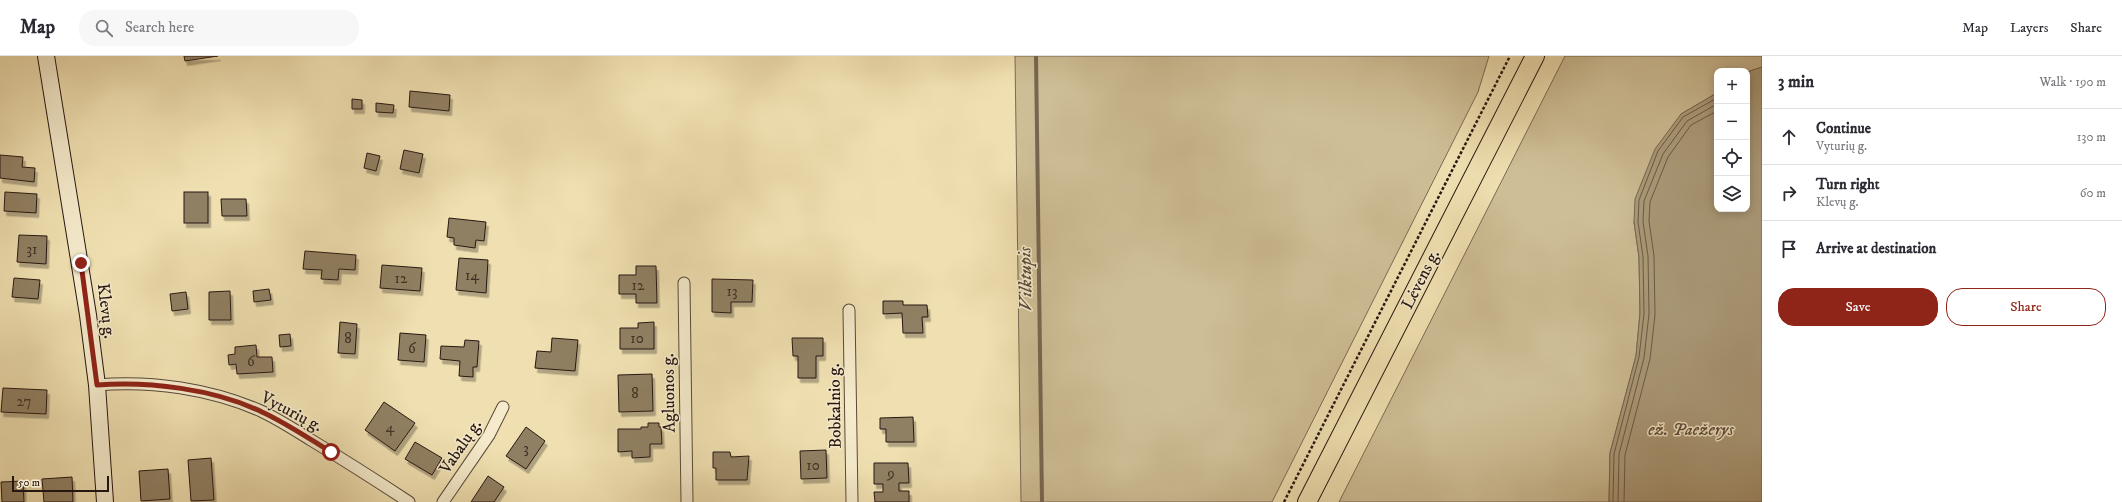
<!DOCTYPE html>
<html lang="en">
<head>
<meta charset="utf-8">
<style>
  body { margin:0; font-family:"IM FELL DW Pica",serif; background:#f7f7f7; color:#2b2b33 }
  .controls { position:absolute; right:12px; top:12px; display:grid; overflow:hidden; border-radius:8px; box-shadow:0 2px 10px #0003 }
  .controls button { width:36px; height:36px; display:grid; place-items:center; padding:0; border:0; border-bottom:1px solid #e1e1e2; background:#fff; color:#2b2b33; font:20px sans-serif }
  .scale { position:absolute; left:12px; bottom:10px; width:97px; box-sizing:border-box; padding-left:4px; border:2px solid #271711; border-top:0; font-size:11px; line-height:14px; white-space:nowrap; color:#271711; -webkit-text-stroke:3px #f5ebcc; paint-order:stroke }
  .stop { position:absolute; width:12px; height:12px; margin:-9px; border:3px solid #8f2418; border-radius:50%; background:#fff }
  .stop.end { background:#8f2418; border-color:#fff; box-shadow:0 1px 4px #0008 }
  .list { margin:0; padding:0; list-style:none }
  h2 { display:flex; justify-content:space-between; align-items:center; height:52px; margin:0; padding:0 16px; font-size:17px }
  h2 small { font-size:13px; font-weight:400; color:#7c7c81 }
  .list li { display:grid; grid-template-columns:26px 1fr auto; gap:12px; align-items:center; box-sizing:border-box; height:56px; padding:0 16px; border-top:1px solid #e1e1e2 }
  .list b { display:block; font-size:15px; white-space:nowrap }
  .list p { margin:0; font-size:13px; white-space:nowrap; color:#7c7c81 }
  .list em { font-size:13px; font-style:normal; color:#7c7c81 }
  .actions { display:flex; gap:8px; padding:12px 16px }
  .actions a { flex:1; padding:9px 0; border:1px solid #8f2418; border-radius:16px; text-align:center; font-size:14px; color:#8f2418 }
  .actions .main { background:#8f2418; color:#fff }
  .icon { flex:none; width:22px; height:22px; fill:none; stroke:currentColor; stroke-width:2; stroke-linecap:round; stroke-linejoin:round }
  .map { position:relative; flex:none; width:1762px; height:446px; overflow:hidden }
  header { display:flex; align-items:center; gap:24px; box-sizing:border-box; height:56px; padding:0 20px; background:#fff; border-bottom:1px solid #e1e1e2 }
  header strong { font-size:19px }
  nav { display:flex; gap:22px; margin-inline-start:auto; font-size:14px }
  .search { width:280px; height:36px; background:#f7f7f7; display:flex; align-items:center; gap:10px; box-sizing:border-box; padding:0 14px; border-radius:16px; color:#7c7c81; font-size:15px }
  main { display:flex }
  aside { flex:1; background:#fff }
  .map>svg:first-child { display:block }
  .green { fill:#cebe96; stroke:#7a6a54 }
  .water { fill:#ac9c7b; stroke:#776751 }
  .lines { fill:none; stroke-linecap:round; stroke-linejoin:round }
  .shore { stroke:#6a5a46; stroke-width:1 }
  .stream { stroke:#776751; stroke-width:4 }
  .building { fill:#908064; stroke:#271711; filter:url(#shadow) }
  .street-casing { stroke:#594939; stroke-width:13 }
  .secondary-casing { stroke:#271711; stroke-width:18 }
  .primary-casing { stroke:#271711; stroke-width:20 }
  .path { stroke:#271711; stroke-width:2.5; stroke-dasharray:3 2; stroke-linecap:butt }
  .street { stroke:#f5ebcc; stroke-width:11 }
  .secondary { stroke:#f5ebcc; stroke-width:16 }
  .primary { stroke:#f0e0b1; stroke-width:18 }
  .route { stroke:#8f2418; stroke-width:5 }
  .labels { text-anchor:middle; stroke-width:3; stroke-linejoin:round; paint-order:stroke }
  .number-label { font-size:15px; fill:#413126 }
  .street-label { font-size:17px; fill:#271711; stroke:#f5ebcc }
  .water-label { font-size:18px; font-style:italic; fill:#5c4c3b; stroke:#f5ebcc }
</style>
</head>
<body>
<header>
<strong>Map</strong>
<div class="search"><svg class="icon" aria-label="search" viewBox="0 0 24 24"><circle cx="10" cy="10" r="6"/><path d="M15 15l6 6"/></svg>Search here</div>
<nav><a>Map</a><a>Layers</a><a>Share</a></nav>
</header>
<main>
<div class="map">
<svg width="1762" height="446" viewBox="0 0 1762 446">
  <defs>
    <filter id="shadow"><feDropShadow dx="2.5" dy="4.5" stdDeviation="0" flood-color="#0004"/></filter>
  </defs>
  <rect width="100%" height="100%" fill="#f0e0b1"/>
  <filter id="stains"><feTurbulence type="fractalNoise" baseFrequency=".005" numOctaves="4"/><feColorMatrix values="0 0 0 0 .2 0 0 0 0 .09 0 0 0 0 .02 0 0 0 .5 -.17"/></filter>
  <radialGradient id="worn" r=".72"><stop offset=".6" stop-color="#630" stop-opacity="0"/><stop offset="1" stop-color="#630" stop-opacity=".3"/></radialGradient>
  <g class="green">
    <polygon points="1015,0 1489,0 1478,36 1272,446 1021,446"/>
    <polygon points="1565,0 1762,0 1762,11 1747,16 1717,15 1717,37 1681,58 1634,166 1639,201 1640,257 1636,300 1610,397 1609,446 1339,446"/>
  </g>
  <polygon class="water" points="1762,11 1762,446 1609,446 1610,397 1636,300 1640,257 1639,201 1634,166 1635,143 1655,93 1681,58 1717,37 1717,153 1747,153 1747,16"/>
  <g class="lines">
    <g class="shore">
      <polyline points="1613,446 1614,398 1639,301 1644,258 1643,201 1638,166 1639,144 1658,95 1683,61 1717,42"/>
      <polyline points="1618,446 1619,398 1644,302 1649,258 1648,200 1643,166 1644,145 1663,98 1687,65 1717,48"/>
      <polyline points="1624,446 1625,399 1650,303 1655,259 1654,200 1649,165 1650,146 1668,101 1691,69 1717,55"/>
    </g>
    <polyline class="stream" points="1036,0 1042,446"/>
  </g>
  <g class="building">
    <polygon points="184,0 218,0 185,5"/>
    <polygon points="410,35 450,39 449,55 409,51"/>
    <polygon points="352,43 362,44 362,53 352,53"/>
    <polygon points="376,47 394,49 393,57 376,56"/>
    <polygon points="404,94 423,98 419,117 400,113"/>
    <polygon points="367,97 380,100 376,115 364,112"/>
    <polygon points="0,99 23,101 22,111 35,112 34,126 0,122"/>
    <polygon points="5,136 37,138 36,157 4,155"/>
    <rect x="184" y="136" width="24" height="31"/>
    <polygon points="221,143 246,143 247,160 222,160"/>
    <polygon points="449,162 486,166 484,185 476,184 475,192 454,189 454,182 447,181"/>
    <polygon points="19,179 47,180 46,208 17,206"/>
    <polygon points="305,195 356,199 355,214 339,213 338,224 321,223 322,214 303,213"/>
    <polygon points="459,202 488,204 486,237 456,234"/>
    <polygon points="382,209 422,212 420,235 380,232"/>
    <polygon points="636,210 656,210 657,247 636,247 636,238 619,238 619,219 636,219"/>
    <polygon points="14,222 40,224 38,243 12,241"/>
    <polygon points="712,223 753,224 752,246 731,246 731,257 712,256"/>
    <polygon points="269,233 271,244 254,246 253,235"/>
    <polygon points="230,235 231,264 209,264 209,236"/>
    <polygon points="186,236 188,253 172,255 170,238"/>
    <polygon points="883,245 903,245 903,249 927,249 928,261 922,261 923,277 903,277 902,257 883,258"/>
    <polygon points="340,266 357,268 355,298 338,297"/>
    <polygon points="654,266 654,293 620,293 620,272 638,272 638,267"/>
    <polygon points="400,277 426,279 424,306 398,304"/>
    <polygon points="290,278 291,290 280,291 279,279"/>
    <polygon points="552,282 578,284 575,315 535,312 537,295 551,296"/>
    <polygon points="792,282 823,282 823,300 816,300 816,322 798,322 798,300 793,300"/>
    <polygon points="465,284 479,285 477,311 473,311 473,321 459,320 460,305 440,303 441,290 464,291"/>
    <polygon points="256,289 257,301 272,301 273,316 237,318 236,308 229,309 228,299 235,298 235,291"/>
    <polygon points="652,318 653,355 619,356 618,319"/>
    <polygon points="3,332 47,334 46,358 1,356"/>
    <polygon points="384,346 415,367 395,395 365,374"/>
    <polygon points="913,361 914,386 886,386 886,373 880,373 880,362"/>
    <polygon points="648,367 659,367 659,371 661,371 662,388 650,388 650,401 632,402 632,395 618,396 618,373 641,373 641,371 648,371"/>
    <polygon points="526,371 545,385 526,413 506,400"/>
    <polygon points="415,386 442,402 432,419 405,403"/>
    <polygon points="826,394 827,422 801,423 800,395"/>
    <polygon points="713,396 730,396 731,401 749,400 747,424 716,424 716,412 713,412"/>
    <polygon points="211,402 214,444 191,445 188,404"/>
    <polygon points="874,407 908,407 909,427 899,427 899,435 909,435 909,446 875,446 874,436 883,436 883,428 874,428"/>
    <polygon points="168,413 170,443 141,445 139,415"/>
    <polygon points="488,420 504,431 494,446 471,446"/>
    <polygon points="72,421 73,446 44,446 42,423"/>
    <polygon points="23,425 24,446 2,446 1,426"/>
  </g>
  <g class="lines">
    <g class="street-casing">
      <g id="street">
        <polyline points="684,227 687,446"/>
        <polyline points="849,254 852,446"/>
        <path d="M 97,329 C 151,324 211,333 261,355 C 278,363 295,374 311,384 C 344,404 377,425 409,446"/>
        <polyline points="443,446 489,379 503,351"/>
      </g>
    </g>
    <g class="secondary-casing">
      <polyline id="secondary" points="46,0 88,259 97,329 105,446"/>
    </g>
    <g class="primary-casing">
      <polyline id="primary" points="1307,446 1535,0"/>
    </g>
    <polyline class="path" points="1284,446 1510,0"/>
    <use href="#street" class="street"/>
    <use href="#secondary" class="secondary"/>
    <use href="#primary" class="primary"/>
  </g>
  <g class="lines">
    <path class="route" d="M 81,207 L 97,329 C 148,325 215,333 262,356 C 286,367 308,382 331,396"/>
  </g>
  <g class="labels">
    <g class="number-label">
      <text x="32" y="198">31</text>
      <text x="472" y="224">14</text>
      <text x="401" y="227">12</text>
      <text x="638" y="234">12</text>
      <text x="732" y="240">13</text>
      <text x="348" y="287">8</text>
      <text x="637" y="287">10</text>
      <text x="412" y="297">6</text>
      <text x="251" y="310">6</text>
      <text x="635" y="342">8</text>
      <text x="24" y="350">27</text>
      <text x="390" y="376">4</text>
      <text x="526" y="397">3</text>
      <text x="813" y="414">10</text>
      <text x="891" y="422">9</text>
    </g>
    <g class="street-label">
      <text transform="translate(1420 223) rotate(-63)" y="6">Lėvens g.</text>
      <text transform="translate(107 255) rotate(83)" y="6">Klevų g.</text>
      <text transform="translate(668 337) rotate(-91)" y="6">Agluonos g.</text>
      <text transform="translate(834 350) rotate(-91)" y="6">Bobkalnio g.</text>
      <text transform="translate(292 355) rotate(28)" y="6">Vyturių g.</text>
      <text transform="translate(460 390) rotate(-56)" y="6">Vabalų g.</text>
    </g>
    <g class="water-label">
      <text transform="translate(1025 223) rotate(-91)" y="6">Vilktupis</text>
      <text x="1691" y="379">ež. Paežerys</text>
    </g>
  </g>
  <rect width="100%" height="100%" filter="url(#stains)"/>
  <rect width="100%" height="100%" fill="url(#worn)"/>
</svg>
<div class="controls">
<button>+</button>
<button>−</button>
<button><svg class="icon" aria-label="locate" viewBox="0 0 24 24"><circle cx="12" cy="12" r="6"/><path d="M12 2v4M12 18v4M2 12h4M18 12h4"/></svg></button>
<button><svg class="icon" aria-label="layers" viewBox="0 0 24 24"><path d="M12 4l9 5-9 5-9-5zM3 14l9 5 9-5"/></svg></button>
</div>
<div class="scale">50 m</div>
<div class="stop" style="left:331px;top:396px"></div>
<div class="stop end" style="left:81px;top:207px"></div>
</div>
<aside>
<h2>3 min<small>Walk · 190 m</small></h2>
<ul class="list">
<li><svg class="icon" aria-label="ahead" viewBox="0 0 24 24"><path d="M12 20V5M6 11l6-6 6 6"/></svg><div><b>Continue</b><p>Vyturių g.</p></div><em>130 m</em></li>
<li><svg class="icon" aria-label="right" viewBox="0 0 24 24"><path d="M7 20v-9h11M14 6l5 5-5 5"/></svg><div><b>Turn right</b><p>Klevų g.</p></div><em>60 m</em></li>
<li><svg class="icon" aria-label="arrive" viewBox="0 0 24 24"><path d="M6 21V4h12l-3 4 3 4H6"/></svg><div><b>Arrive at destination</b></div></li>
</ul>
<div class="actions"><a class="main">Save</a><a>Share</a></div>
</aside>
</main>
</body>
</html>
